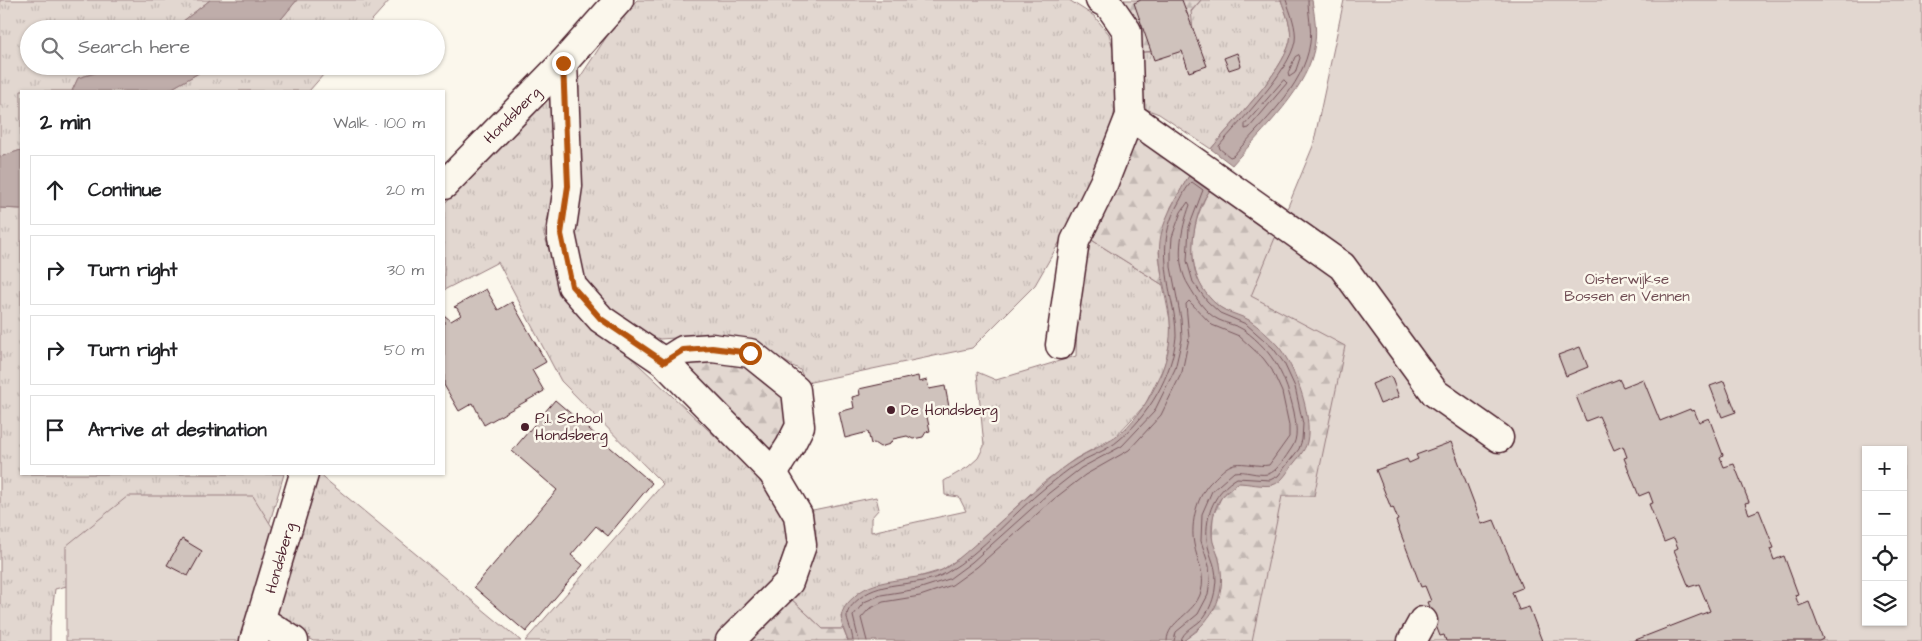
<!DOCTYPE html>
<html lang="en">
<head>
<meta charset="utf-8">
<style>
  body { margin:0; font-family:"Architects Daughter",sans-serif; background:#f2f2f2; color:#202124 }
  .controls { position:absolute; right:15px; bottom:15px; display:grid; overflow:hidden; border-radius:0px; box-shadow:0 1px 4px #0004 }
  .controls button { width:45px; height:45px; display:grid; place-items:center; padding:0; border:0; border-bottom:1px solid #e0e0e0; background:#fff; color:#202124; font:25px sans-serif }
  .stop { position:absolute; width:15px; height:15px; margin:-11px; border:4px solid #b45309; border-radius:50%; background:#fff }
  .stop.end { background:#b45309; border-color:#fff; box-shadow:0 1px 5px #0008 }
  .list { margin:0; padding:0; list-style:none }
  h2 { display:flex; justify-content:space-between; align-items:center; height:65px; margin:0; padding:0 20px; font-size:21px }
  h2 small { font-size:16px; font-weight:400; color:#757577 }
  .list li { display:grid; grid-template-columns:32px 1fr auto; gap:15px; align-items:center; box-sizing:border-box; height:70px; margin:0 10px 10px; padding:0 10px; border:1px solid #e0e0e0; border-radius:0px }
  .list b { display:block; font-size:19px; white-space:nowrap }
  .list em { font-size:16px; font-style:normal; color:#757577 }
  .icon { flex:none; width:28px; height:28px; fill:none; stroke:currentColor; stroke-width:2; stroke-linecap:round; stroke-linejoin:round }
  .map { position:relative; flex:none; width:1922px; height:641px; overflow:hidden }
  .search { position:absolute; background:#fff; box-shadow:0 1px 4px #0004; left:20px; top:20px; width:425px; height:55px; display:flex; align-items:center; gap:12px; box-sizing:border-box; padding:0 18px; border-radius:28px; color:#757577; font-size:19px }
  .panel { position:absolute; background:#fff; box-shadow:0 1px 4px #0004; left:20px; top:90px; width:425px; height:385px; border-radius:0px }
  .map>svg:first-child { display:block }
  .grass { fill:url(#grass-tufts); stroke:#967b7e }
  .forest { fill:url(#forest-firs); stroke:#967b7e }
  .park { fill:#e2d7d0; stroke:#967b7e; fill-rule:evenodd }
  .water { fill:#bfadaa; stroke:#907477 }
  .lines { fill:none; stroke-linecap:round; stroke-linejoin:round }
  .shore { stroke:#79585e; stroke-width:1 }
  .building { fill:#cfc2bc; stroke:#4a1f2b }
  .minor-casing { stroke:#4a1f2b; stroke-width:31 }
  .minor { stroke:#fbf7ec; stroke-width:28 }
  .route { stroke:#b45309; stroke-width:6 }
  .poi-dot { fill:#4a1f2b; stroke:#fbf7ec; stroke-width:2 }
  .labels { text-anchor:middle; stroke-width:5; stroke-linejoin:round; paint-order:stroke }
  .street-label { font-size:15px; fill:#4a1f2b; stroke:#fbf7ec }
  .park-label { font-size:15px; fill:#704d54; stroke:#fbf7ec }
  .poi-label { font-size:15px; fill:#4a1f2b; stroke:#fbf7ec; text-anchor:start }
</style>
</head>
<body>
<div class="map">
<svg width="1922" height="641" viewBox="0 0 1922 641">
  <defs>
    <pattern id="grass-tufts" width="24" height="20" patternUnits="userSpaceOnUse" patternTransform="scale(1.25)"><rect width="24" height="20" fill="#e2d7d0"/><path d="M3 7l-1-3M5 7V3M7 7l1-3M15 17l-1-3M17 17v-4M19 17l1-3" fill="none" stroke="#c3b8b3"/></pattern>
    <pattern id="forest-firs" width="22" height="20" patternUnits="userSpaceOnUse" patternTransform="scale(1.25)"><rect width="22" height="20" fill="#e2d7d0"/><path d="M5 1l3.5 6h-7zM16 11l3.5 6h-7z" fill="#c3b8b3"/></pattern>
  </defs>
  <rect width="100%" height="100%" fill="#fbf7ec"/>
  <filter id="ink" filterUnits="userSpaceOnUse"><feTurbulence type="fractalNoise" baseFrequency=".02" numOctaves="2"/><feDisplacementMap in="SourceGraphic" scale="10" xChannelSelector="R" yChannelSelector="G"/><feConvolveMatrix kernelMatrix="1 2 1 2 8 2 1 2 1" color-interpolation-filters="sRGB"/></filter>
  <g filter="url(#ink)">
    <g class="grass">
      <polygon points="0,0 210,0 182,22 171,29 29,29 29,66 106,66 95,73 78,78 72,91 21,91 21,150 0,157"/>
      <polygon points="297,0 390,0 364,29 273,29"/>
      <polygon points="637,0 1069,0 1094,16 1109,34 1117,62 1118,89 1112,127 1095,180 1035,285 972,348 806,383 800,370 765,350 690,337 660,339 639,332 587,292 572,223 575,85 611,30"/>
      <path d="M 1201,0 L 1281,0 C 1285,12 1293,28 1290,41 C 1283,72 1232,123 1211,149 L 1159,114 L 1138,106 L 1143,86 L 1142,52 L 1158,52 Z"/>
      <polygon points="211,66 331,66 309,91 167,91"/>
      <polygon points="552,90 555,188 544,234 563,294 764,482 785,519 787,544 774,579 713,641 525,641 663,484 561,381 498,262 444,290 444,204"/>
      <polygon points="0,208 21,209 21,474 284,474 266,535 55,589 50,627 50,641 0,641"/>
      <polygon points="1087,237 1163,285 1170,320 1171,337 1165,364 1145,405 1115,437 1075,459 1041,484 965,554 942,570 915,578 878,584 841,616 843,629 823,629 788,596 808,511 876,497 879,509 871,518 871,532 966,511 959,497 945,495 944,481 968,467 978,458 984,446 977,372 996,380 1076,356 1077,304"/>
      <polygon points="314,474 319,474 521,641 313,641 273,615"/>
    </g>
    <g class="forest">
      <polygon points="1115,0 1201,0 1191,11 1195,48 1142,52 1137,33"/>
      <polygon points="1129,137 1145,143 1190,174 1171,207 1159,252 1163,285 1087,237"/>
      <path d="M 1211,189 C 1258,223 1300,253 1342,293 L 1365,641 L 1183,641 L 1197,631 L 1220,563 L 1212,540 L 1213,516 L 1221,498 L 1238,482 L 1272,485 L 1249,320 C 1241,317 1231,314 1224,310 C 1190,290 1187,246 1199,213 C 1203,204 1205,196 1211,189 Z"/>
      <path d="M 717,361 L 748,367 L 780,385 C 785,400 789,421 781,436 C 778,440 773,444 770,448 L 760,444 L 685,370 L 686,362 Z"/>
      <polygon points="788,596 823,629 843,629 848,641 749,641"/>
    </g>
    <g class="park">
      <path d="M 1344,0 L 1922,0 L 1922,641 L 1252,641 L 1282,496 L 1314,496 L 1345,346 L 1251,296 L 1313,146 ZM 1866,450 L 1903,450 L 1903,622 L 1866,622 Z"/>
      <polygon points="128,496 253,496 284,546 255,641 66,641 66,546"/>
    </g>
    <g class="water">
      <polygon points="210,0 297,0 273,29 171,29 182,22"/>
      <path d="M 1281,0 L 1312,0 C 1314,13 1317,29 1315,42 C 1311,87 1261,131 1232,165 L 1211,149 C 1232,123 1283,72 1290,41 C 1293,28 1285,12 1281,0 Z"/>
      <polygon points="106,66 211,66 167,91 72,91 78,78 95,73"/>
      <polygon points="21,150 21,209 0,208 0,157"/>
      <path d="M 1190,174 L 1211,189 C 1194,209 1187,255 1198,279 C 1202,290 1214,305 1225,310 C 1233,314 1242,316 1249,320 C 1259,327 1270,337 1278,346 C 1295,366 1313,415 1307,442 C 1305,451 1297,459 1291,467 C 1286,474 1281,483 1272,485 C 1265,487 1247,483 1238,483 C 1233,487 1225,492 1221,498 C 1213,508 1210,529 1213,542 C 1215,549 1219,556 1220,564 C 1227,599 1210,622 1183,641 L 848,641 C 839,618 837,612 856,595 C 877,576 917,582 942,570 C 955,563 967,551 978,542 C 1000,523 1020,502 1043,484 C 1053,475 1064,466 1076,459 C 1088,451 1104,446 1116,437 C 1147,412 1174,361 1170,321 C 1168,292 1155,265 1161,235 C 1166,213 1179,193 1190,174 Z"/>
    </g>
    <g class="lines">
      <g class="shore">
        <path d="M 1286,0 C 1290,12 1297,28 1295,41 C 1290,71 1240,121 1219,146 L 1220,149 L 1230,157 L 1233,156 C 1261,124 1304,87 1310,43 C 1312,29 1308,14 1308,0"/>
        <polygon points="1299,55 1300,58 1295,73 1289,77 1288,73 1295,57"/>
        <polygon points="1284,80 1287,83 1249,128 1245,129 1245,125"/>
        <path d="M 853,641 C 851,619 837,617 860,598 C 883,579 920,588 946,573 C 984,551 1012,514 1046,487 C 1057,479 1068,469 1080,462 C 1092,455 1108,450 1119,440 C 1148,416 1173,375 1176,336 C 1176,324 1174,311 1171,299 C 1165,266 1160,235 1178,204 C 1182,197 1186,187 1192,182 L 1203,190 L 1189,227 L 1187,261 L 1193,282 L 1207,301 L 1220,313 L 1246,324 L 1273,348 L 1284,363 L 1295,387 L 1303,424 L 1302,440 L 1299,449 L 1278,476 L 1270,480 L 1237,478 C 1215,491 1205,514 1207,540 C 1209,559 1219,566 1215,589 C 1214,598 1210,609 1204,617 C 1198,625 1182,631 1181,641"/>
        <path d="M 859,641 L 853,616 L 864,602 L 881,595 L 918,589 L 949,579 L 972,562 L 1049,493 L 1081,468 L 1122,446 L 1154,412 L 1175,369 L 1182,339 L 1181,319 L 1171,267 L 1171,252 L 1172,237 L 1181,212 L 1188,202 L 1190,205 C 1181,229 1174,263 1189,286 C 1196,298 1206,314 1219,320 C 1227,324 1237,325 1244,330 C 1274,352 1286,377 1294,412 C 1296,425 1299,438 1291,449 C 1286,456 1277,472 1268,474 C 1257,476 1245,470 1234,472 L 1212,491 L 1202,514 L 1201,541 L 1209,566 L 1210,579 L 1208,595 L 1198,614 L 1176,632 L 1174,641"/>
        <path d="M 867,641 L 861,618 L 869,609 L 883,602 L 920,596 L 952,585 L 977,567 L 1054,499 L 1085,475 L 1129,450 L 1161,415 L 1182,372 L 1189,338 L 1186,304 L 1189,301 L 1212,325 L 1239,336 L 1263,358 L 1272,370 L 1282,392 L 1289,425 L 1289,437 L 1269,465 C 1258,467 1245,462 1234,464 C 1226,466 1219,474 1213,480 C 1197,494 1190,523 1194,544 C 1197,561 1206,575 1201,592 C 1194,615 1167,621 1167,641"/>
      </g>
    </g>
    <g class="building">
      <polygon points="1141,0 1182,0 1207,66 1189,72 1182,51 1154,60 1134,3"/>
      <polygon points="1237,53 1241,66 1229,70 1224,58"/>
      <polygon points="486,289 498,310 512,302 546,362 532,370 544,391 484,425 473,403 459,411 444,385 444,315 451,321 461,315 457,308 454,307"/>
      <polygon points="1580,347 1588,367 1566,376 1558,355"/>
      <polygon points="918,376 919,382 927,380 929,389 945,386 949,407 926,412 930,431 926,432 923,437 913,439 907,436 893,439 890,444 880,447 874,443 871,444 868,432 845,438 839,412 854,408 852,397 860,395 859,389"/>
      <polygon points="1391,376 1399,397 1380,404 1372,384"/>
      <polygon points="1619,379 1623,387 1643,379 1660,421 1690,409 1691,411 1694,410 1699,422 1709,418 1723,455 1720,457 1724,467 1734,464 1749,502 1745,503 1749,514 1759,510 1774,548 1770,549 1774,560 1784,556 1798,594 1795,595 1799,606 1809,602 1823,639 1819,641 1633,641 1710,611 1699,584 1689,587 1674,550 1678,548 1674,538 1664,542 1649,504 1653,503 1649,492 1639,496 1624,458 1627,457 1623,446 1614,450 1599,416 1586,421 1576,396"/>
      <polygon points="1724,381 1736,412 1722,417 1710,386"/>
      <polygon points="555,400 652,483 608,536 596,526 571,555 583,565 526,632 474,587 557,490 512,451"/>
      <polygon points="1451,442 1482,524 1494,520 1522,588 1512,592 1519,610 1529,607 1542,641 1446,641 1444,635 1440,636 1427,602 1431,601 1425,586 1421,587 1396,521 1398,520 1393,507 1391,508 1376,470 1407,459 1409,463 1418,459 1416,455"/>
      <polygon points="182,539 202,551 188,576 167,565"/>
    </g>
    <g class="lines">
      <g class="minor-casing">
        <g id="minor">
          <polyline points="563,63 568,186 561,234 572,286 601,319 664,362 773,473 798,515 802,545 789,582 730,641"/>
          <polyline points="1130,116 1342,266 1435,393 1499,438"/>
          <polyline points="444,185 563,63 619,0"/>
          <polyline points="1060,345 1075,241 1104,182 1130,116 1127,31 1109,5 1100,0"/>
          <polyline points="664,362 683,350 712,348 750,353 796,390 800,426 790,446 773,473"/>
          <polyline points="261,620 294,641"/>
          <polyline points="254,641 304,474"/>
          <polyline points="1412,641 1423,621"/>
        </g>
      </g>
      <use href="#minor" class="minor"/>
    </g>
  </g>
  <g class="lines" filter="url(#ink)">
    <polyline class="route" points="563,63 568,186 561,234 572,286 601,319 664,362 683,350 712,348 750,353"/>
  </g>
  <g class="poi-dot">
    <circle cx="891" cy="410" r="5"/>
    <circle cx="525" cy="427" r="5"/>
  </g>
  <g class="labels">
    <g class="street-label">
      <text transform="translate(512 115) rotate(-45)" y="5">Hondsberg</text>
      <text transform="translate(280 558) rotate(-74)" y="5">Hondsberg</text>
    </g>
    <g class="park-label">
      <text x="1627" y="284">Oisterwijkse<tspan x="1627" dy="17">Bossen en Vennen</tspan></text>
    </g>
    <g class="poi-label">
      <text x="901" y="415">De Hondsberg</text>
      <text x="535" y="423">P.I. School<tspan x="535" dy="17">Hondsberg</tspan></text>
    </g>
  </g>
</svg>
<div class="controls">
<button>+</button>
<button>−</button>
<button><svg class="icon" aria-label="locate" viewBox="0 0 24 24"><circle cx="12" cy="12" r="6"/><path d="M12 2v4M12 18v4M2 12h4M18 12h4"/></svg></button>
<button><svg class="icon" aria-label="layers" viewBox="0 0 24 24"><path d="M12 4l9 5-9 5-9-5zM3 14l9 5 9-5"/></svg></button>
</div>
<div class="stop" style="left:750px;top:353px"></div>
<div class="stop end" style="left:563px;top:63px"></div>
<div class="search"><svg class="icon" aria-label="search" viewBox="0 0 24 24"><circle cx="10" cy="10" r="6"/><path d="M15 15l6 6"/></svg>Search here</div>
<section class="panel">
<h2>2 min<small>Walk · 100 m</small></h2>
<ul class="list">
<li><svg class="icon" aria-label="ahead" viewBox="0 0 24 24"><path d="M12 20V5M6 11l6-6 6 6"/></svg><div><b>Continue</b></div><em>20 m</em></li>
<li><svg class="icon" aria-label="right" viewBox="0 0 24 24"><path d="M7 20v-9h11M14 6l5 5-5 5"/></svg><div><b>Turn right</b></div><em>30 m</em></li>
<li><svg class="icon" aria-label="right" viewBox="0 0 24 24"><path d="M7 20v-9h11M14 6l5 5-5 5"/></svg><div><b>Turn right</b></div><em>50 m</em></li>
<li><svg class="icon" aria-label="arrive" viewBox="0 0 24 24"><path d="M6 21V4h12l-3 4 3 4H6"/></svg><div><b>Arrive at destination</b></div></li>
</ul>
</section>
</div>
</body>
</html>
